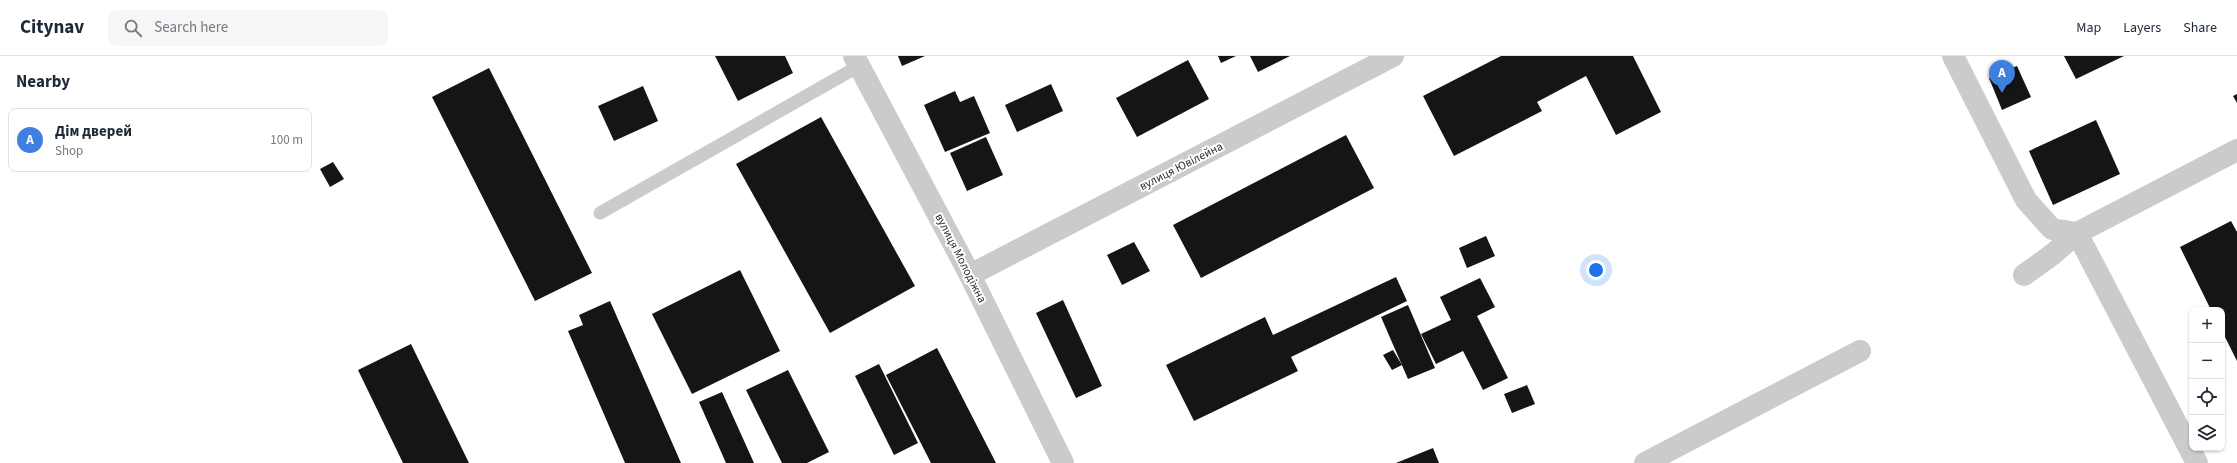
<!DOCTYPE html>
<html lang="en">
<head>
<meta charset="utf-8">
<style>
  body { margin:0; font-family:"Source Sans 3",sans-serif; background:#f6f6f7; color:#1f2937 }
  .controls { position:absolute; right:12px; bottom:12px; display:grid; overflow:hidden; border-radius:8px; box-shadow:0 1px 3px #0004 }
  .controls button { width:36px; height:36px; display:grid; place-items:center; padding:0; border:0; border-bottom:1px solid #e0e1e3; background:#fff; color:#1f2937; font:20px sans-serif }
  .you { position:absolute; left:1276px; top:214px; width:14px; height:14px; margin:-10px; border:3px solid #fff; border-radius:50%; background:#1a73e8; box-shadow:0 0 0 6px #1a73e833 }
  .badge { display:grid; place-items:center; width:26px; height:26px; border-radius:50%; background:#d24254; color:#fff; font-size:13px; font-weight:700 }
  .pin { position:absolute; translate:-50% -33px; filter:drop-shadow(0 1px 2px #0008) }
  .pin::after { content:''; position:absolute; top:21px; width:14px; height:12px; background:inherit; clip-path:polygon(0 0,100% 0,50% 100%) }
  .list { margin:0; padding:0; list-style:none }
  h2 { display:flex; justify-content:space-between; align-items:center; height:52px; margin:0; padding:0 16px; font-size:17px }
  h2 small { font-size:13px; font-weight:400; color:#747a83 }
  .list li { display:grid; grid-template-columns:26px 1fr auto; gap:12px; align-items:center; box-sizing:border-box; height:64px; margin:0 8px 8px; padding:0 8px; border:1px solid #e0e1e3; border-radius:8px }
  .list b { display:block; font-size:15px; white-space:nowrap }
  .list p { margin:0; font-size:13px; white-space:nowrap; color:#747a83 }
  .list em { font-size:13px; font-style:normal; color:#747a83 }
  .icon { flex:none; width:22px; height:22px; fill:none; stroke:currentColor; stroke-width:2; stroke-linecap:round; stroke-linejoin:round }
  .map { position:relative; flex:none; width:1917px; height:407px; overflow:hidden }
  header { display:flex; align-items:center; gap:24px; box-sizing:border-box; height:56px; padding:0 20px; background:#fff; border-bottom:1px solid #e0e1e3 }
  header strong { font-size:19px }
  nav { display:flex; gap:22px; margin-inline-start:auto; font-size:14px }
  .search { width:280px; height:36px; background:#f6f6f7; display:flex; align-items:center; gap:10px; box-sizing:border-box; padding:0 14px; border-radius:8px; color:#747a83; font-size:15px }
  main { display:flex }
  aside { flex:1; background:#fff }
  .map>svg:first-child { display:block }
  .building { fill:#151515 }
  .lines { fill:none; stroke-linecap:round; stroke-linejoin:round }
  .service { stroke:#cbcbcb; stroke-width:13 }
  .minor { stroke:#cbcbcb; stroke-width:22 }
  .labels { text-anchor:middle; stroke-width:4; stroke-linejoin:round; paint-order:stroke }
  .street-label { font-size:12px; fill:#2e2e2e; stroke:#fff }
</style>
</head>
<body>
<header>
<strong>Citynav</strong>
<div class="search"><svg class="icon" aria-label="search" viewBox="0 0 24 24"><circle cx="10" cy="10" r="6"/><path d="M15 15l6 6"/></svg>Search here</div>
<nav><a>Map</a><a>Layers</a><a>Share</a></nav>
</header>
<main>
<aside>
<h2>Nearby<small></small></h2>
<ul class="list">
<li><span class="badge" style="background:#3f7fe0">A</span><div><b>Дім дверей</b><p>Shop</p></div><em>100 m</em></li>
</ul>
</aside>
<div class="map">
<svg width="1917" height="407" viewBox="0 0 1917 407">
  <rect width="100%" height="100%" fill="#fff"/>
  <g class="building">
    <polygon points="395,0 465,0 473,17 418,45"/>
    <polygon points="578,0 605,0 582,10"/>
    <polygon points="898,0 916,0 901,7"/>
    <polygon points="930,0 970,0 938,16"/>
    <polygon points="1181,0 1313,0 1341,56 1296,79 1266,20 1217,46 1222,55 1134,100 1103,40"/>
    <polygon points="1744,0 1804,0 1756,23"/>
    <polygon points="868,4 889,43 817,81 796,42"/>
    <polygon points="1697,10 1711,41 1682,54 1669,22"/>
    <polygon points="169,12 272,217 215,245 112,41"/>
    <polygon points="731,28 743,55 697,76 685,49"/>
    <polygon points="323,30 338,65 294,85 278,50"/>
    <polygon points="635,35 640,46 654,40 670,77 625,96 604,49"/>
    <polygon points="1917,38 1917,47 1913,40"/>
    <polygon points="501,61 595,230 510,277 416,108"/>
    <polygon points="1776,64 1800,118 1733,149 1709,95"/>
    <polygon points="1026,79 1054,132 881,222 853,169"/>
    <polygon points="666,81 683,119 647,135 630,97"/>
    <polygon points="13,106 24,123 10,131 0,113"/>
    <polygon points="1911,165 1917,176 1917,305 1902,275 1902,254 1891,254 1860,191"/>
    <polygon points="1166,180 1175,200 1147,212 1139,192"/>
    <polygon points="814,186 830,215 802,229 787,199"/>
    <polygon points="420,214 460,295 372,338 332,258"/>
    <polygon points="1076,221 1087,245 971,301 978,315 874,365 846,309 945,261 953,279"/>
    <polygon points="1160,222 1175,251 1157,260 1188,322 1163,334 1143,295 1116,308 1101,278 1131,264 1120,241"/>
    <polygon points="743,244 782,330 756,342 716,257"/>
    <polygon points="290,245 361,407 305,407 248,275 263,269 259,259"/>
    <polygon points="1088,249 1115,312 1088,323 1061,261"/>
    <polygon points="91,288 149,407 83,407 38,314"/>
    <polygon points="617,292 676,407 611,407 566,319"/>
    <polygon points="1073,294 1082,309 1072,314 1063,299"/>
    <polygon points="559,308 598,387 574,399 535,320"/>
    <polygon points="468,314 509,396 487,407 462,407 426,334"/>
    <polygon points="1207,329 1215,348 1192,357 1184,338"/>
    <polygon points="402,336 434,407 406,407 379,346"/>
    <polygon points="1113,392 1119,407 1076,407"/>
  </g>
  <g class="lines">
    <polyline class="service" points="280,157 539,10"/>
    <g class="minor">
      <polyline points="534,0 650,219 743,407"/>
      <polyline points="1633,0 1706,144 1732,173 1757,177 1917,94"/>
      <polyline points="650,219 1073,0"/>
      <polyline points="1704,219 1733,198 1757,177 1877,407"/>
      <polyline points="1325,407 1540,295"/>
    </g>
  </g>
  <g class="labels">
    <g class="street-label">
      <text transform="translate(861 110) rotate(-27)" y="4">вулиця Ювілейна</text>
      <text transform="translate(641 202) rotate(63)" y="4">вулиця Молодіжна</text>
    </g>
  </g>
</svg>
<div class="controls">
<button>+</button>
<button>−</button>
<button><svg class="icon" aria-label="locate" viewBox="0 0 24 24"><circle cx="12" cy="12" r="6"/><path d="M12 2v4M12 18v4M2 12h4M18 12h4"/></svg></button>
<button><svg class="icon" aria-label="layers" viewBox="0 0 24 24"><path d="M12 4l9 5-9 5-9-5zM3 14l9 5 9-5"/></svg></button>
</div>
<div class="you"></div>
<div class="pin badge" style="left:1682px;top:37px;background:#3f7fe0">A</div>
</div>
</main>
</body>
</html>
